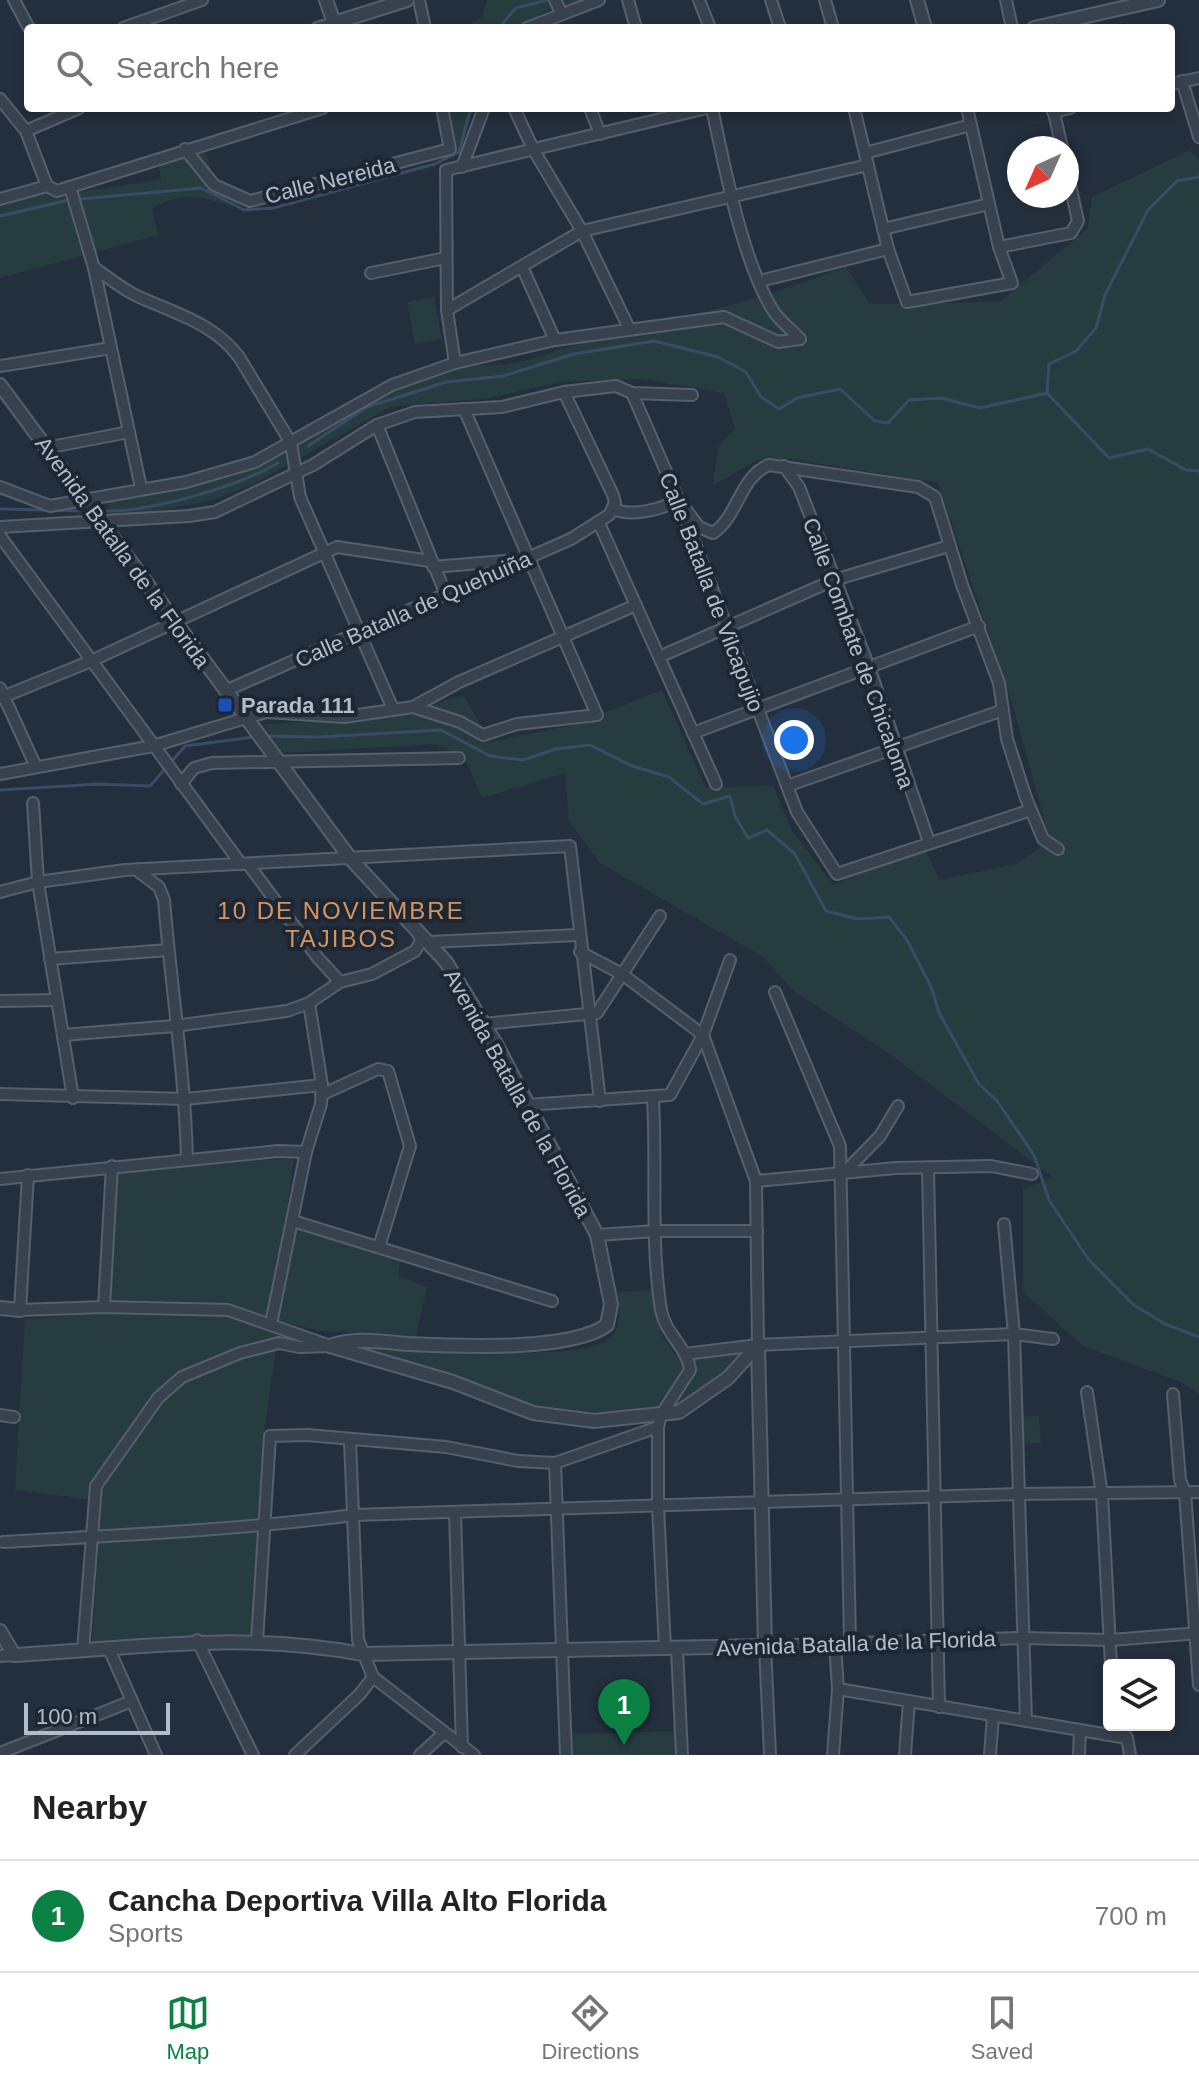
<!DOCTYPE html>
<html lang="en">
<head>
<meta charset="utf-8">
<style>
  body { margin:0; font-family:Arial,sans-serif; background:#f2f2f2; color:#222 }
  .controls { position:absolute; right:24px; bottom:24px; display:grid; overflow:hidden; border-radius:8px; box-shadow:0 4px 12px #0003 }
  .controls button { width:72px; height:72px; display:grid; place-items:center; padding:0; border:0; border-bottom:2px solid #e0e0e0; background:#fff; color:#222; font:40px sans-serif }
  .compass { position:absolute; left:1007px; top:136px; width:72px; height:72px; border-radius:50%; background:#fff; box-shadow:0 4px 12px #0003; rotate:225deg }
  .scale { position:absolute; left:24px; bottom:20px; width:146px; box-sizing:border-box; padding-left:8px; border:4px solid #b4bcc9; border-top:0; font-size:22px; line-height:28px; white-space:nowrap; color:#b4bcc9; -webkit-text-stroke:6px #1d2633; paint-order:stroke }
  .you { position:absolute; left:794px; top:740px; width:28px; height:28px; margin:-20px; border:6px solid #fff; border-radius:50%; background:#1a73e8; box-shadow:0 0 0 12px #1a73e833 }
  .badge { display:grid; place-items:center; width:52px; height:52px; border-radius:50%; background:#0b8043; color:#fff; font-size:26px; font-weight:700 }
  .pin { position:absolute; translate:-50% -66px; filter:drop-shadow(0 2px 4px #0008) }
  .pin::after { content:''; position:absolute; top:42px; width:28px; height:24px; background:inherit; clip-path:polygon(0 0,100% 0,50% 100%) }
  .list { margin:0; padding:0; list-style:none }
  h2 { display:flex; justify-content:space-between; align-items:center; height:104px; margin:0; padding:0 32px; font-size:34px }
  h2 small { font-size:26px; font-weight:400; color:#767676 }
  .list li { display:grid; grid-template-columns:52px 1fr auto; gap:24px; align-items:center; box-sizing:border-box; height:112px; padding:0 32px; border-top:2px solid #e0e0e0 }
  .list b { display:block; font-size:30px; white-space:nowrap }
  .list p { margin:0; font-size:26px; white-space:nowrap; color:#767676 }
  .list em { font-size:26px; font-style:normal; color:#767676 }
  .icon { flex:none; width:44px; height:44px; fill:none; stroke:currentColor; stroke-width:2; stroke-linecap:round; stroke-linejoin:round }
  .map { position:relative; flex:none; width:1199px; height:1755px; overflow:hidden }
  .search { position:absolute; background:#fff; box-shadow:0 4px 12px #0003; left:24px; right:24px; top:24px; height:88px; display:flex; align-items:center; gap:20px; box-sizing:border-box; padding:0 28px; border-radius:8px; color:#767676; font-size:30px }
  .sheet { height:216px; background:#fff }
  nav { display:flex; justify-content:space-around; align-items:center; box-sizing:border-box; height:112px; border-top:2px solid #e0e0e0; background:#fff; font-size:22px; color:#767676 }
  nav a { display:grid; justify-items:center; gap:4px }
  nav .on { color:#0b8043 }
  .map>svg:first-child { display:block }
  .green { fill:#263c3f }
  .lines { fill:none; stroke-linecap:round; stroke-linejoin:round }
  .stream { stroke:#394c67; stroke-width:3 }
  .minor-casing { stroke:#565f6c; stroke-width:14 }
  .tertiary-casing { stroke:#565f6c; stroke-width:16 }
  .minor { stroke:#38414e; stroke-width:10 }
  .tertiary { stroke:#38414e; stroke-width:12 }
  .transit-dot { fill:#1a4fb4; stroke:#1d2633; stroke-width:3 }
  .labels { text-anchor:middle; stroke-width:8; stroke-linejoin:round; paint-order:stroke }
  .street-label { font-size:22px; fill:#b4bcc9; stroke:#1d2633 }
  .poi-label { font-size:22px; font-weight:bold; fill:#b4bcc9; stroke:#1d2633; text-anchor:start }
  .neighbourhood-label { font-size:24px; letter-spacing:2px; fill:#d59563; stroke:#1d2633 }
</style>
</head>
<body>
<div class="map">
<svg width="1199" height="1755" viewBox="0 0 1199 1755">
  <rect width="100%" height="100%" fill="#242f3e"/>
  <g class="green">
    <polygon points="487,0 587,0 545,12 515,28 464,28 482,17"/>
    <polygon points="448,108 475,108 453,161"/>
    <path d="M 206,150 L 212,177 L 244,210 C 210,200 185,187 152,209 L 158,235 L 0,278 L 0,206 L 44,192 L 54,195 L 161,180 L 158,161 C 173,152 189,156 206,150 Z"/>
    <path d="M 1190,150 L 1199,161 L 1199,1394 L 1181,1382 L 1083,1346 L 1023,1292 L 1023,1189 L 1052,1177 L 890,1054 L 793,991 L 763,957 L 600,863 L 569,821 L 565,773 L 482,798 L 465,758 L 436,744 L 280,753 L 264,724 L 351,721 L 403,714 L 463,695 L 491,742 L 574,725 L 662,690 L 706,788 L 773,785 L 792,831 L 833,885 L 924,846 L 939,880 L 1016,864 L 1050,841 L 1013,706 L 938,483 L 790,459 L 758,460 L 713,485 L 718,447 L 735,428 L 724,393 L 642,379 L 561,382 L 489,398 L 390,407 L 254,484 L 210,501 L 109,519 L 108,501 C 153,493 202,488 245,470 C 311,442 361,386 431,365 C 451,359 477,367 498,365 C 529,364 565,344 598,340 L 764,296 L 846,267 L 870,304 L 1000,302 L 1088,228 L 1092,197 Z"/>
    <polygon points="434,297 442,340 415,344 407,302"/>
    <polygon points="294,1158 286,1220 400,1260 398,1276 427,1287 416,1336 319,1331 280,1321 263,1438 251,1634 92,1643 102,1501 15,1490 25,1319 107,1313 117,1172"/>
    <path d="M 654,1290 L 660,1332 L 675,1355 L 699,1358 L 745,1354 C 727,1367 708,1389 687,1399 C 593,1442 443,1377 351,1348 C 400,1349 568,1362 604,1342 C 623,1332 619,1310 618,1292 Z"/>
    <polygon points="1039,1416 1041,1443 1024,1444 1022,1417"/>
    <polygon points="676,1731 677,1755 572,1755 572,1734"/>
  </g>
  <g class="lines">
    <g class="stream">
      <polyline points="499,28 516,8 547,0"/>
      <polyline points="80,199 201,188 244,210 273,208 435,164 459,152 471,108"/>
      <polyline points="0,216 69,200"/>
      <polyline points="1047,393 1049,364 1076,351 1096,328 1105,295 1148,210 1177,181 1199,177"/>
      <polyline points="308,446 367,407 446,382 503,376 574,354 654,341 718,357 746,372 761,397 779,409 797,398 840,389 875,421 888,423 909,400 941,398 980,408 1047,393 1109,458 1148,449 1186,470 1199,471"/>
      <polyline points="0,509 47,510"/>
      <polyline points="54,510 83,511"/>
      <path d="M 103,511 C 152,512 236,487 278,463"/>
      <polyline points="265,736 319,737 441,730 490,756 523,760 556,749 590,745 632,766 669,777 703,804 730,796 735,816 748,838 767,830 795,854 826,911 858,919 889,917 907,940 932,989 939,1013 979,1084 997,1101 1034,1155 1049,1200 1089,1260 1134,1305 1165,1324 1199,1337"/>
      <polyline points="171,762 185,746 254,737"/>
      <polyline points="0,790 99,784 150,786 164,770"/>
    </g>
    <g class="minor-casing">
      <g id="minor">
        <polyline points="14,0 29,28"/>
        <polyline points="419,0 425,28"/>
        <polyline points="555,0 562,14"/>
        <polyline points="628,0 636,28"/>
        <polyline points="699,0 710,28"/>
        <polyline points="771,0 780,28"/>
        <polyline points="825,0 833,28"/>
        <polyline points="1006,0 1012,28"/>
        <polyline points="123,28 202,0"/>
        <polyline points="317,28 334,23"/>
        <polyline points="527,28 599,0"/>
        <polyline points="1182,81 1199,137"/>
        <polyline points="1171,84 1199,78"/>
        <polyline points="0,99 26,131 47,186"/>
        <polyline points="514,108 533,149 582,231 629,328"/>
        <polyline points="590,108 600,134"/>
        <path d="M 712,108 C 724,165 743,264 774,312 C 781,322 792,330 800,339"/>
        <polyline points="854,108 888,249 907,302 1012,283 999,247 967,108"/>
        <polyline points="1053,108 1062,148"/>
        <polyline points="1053,112 1070,108"/>
        <polyline points="26,131 79,108"/>
        <polyline points="185,149 214,185 250,201 450,149 442,108"/>
        <polyline points="865,153 971,125"/>
        <polyline points="462,167 484,108"/>
        <polyline points="70,187 94,268 141,488"/>
        <polyline points="0,199 47,186 57,191 323,108"/>
        <polyline points="883,229 989,204"/>
        <polyline points="999,247 1071,233 1078,221 1067,171"/>
        <path d="M 94,268 C 108,277 122,289 137,296 C 174,313 214,323 239,357 L 291,443 L 300,497 L 393,709"/>
        <polyline points="523,269 555,340"/>
        <polyline points="371,273 446,258"/>
        <polyline points="760,281 888,249"/>
        <polyline points="447,310 582,231 868,165"/>
        <polyline points="455,363 447,310 446,170 707,108"/>
        <polyline points="0,366 111,348"/>
        <polyline points="632,393 678,499 797,812 837,874 1031,810"/>
        <polyline points="377,425 446,595"/>
        <polyline points="46,448 129,432"/>
        <polyline points="784,466 799,487 869,667 929,842"/>
        <polyline points="0,487 50,506 186,482 255,462 392,385 455,363 555,340 724,317 778,342 800,339"/>
        <path d="M 684,507 L 699,527 L 713,533 C 738,517 740,476 769,465 L 918,487 L 935,497 L 962,585 L 999,683 L 1007,739 L 1026,798 L 1043,839 L 1058,849"/>
        <path d="M 613,509 C 631,517 663,510 678,499"/>
        <polyline points="599,523 716,784"/>
        <polyline points="0,527 189,516 215,512 313,465 377,425 415,412 502,407 564,392 616,386 632,393 692,395"/>
        <polyline points="0,536 241,864"/>
        <polyline points="433,567 515,560"/>
        <polyline points="659,657 834,580 949,546"/>
        <polyline points="0,688 36,767"/>
        <polyline points="225,691 571,539 609,515 615,503 613,495 564,392"/>
        <polyline points="0,698 91,661 337,547 430,561"/>
        <polyline points="413,707 460,722 483,735 517,724 597,715 464,409"/>
        <polyline points="693,733 979,626"/>
        <polyline points="0,774 153,746 266,712 344,717 413,707 459,682 636,605"/>
        <polyline points="181,784 194,768 212,763 459,758"/>
        <polyline points="787,786 1003,710"/>
        <polyline points="33,803 38,882 73,1098"/>
        <polyline points="248,864 318,958 340,982"/>
        <path d="M 139,872 L 159,887 L 164,900 C 171,986 185,1073 187,1160"/>
        <polyline points="0,892 38,882 125,870 570,846 600,1101"/>
        <polyline points="430,942 578,935"/>
        <polyline points="580,952 622,974 703,1035 756,1181 758,1345"/>
        <polyline points="50,959 168,950"/>
        <polyline points="775,992 840,1146 850,1643"/>
        <polyline points="0,1001 57,1000"/>
        <polyline points="483,1024 597,1013 660,916"/>
        <polyline points="63,1035 174,1026 287,1011 309,1003 340,982 372,974 415,951 421,941 418,932"/>
        <polyline points="0,1094 186,1099 322,1085"/>
        <polyline points="321,1095 378,1069 388,1071 410,1146 379,1247"/>
        <path d="M 653,1099 C 657,1168 650,1241 661,1310 C 665,1334 688,1348 690,1370 L 661,1415 L 658,1427 L 658,1506 L 665,1649"/>
        <polyline points="526,1105 670,1095 703,1035 730,960"/>
        <polyline points="928,1169 939,1707"/>
        <polyline points="28,1175 20,1310 104,1307 228,1310 325,1344"/>
        <polyline points="842,1175 880,1136 898,1106"/>
        <polyline points="0,1179 278,1151 306,1152"/>
        <polyline points="756,1181 896,1168 991,1166 1032,1174"/>
        <polyline points="293,1221 552,1301"/>
        <polyline points="1004,1224 1014,1334 1026,1721"/>
        <polyline points="597,1235 656,1231 757,1231"/>
        <polyline points="104,1307 112,1166"/>
        <polyline points="271,1324 306,1152 321,1104 322,1085 309,1003"/>
        <polyline points="685,1354 758,1345 1014,1334 1053,1339"/>
        <polyline points="1087,1392 1102,1495 1111,1665"/>
        <polyline points="1173,1394 1180,1480 1185,1492 1199,1685"/>
        <polyline points="0,1415 14,1417"/>
        <polyline points="350,1440 358,1640 373,1677 474,1755"/>
        <polyline points="555,1463 566,1755"/>
        <polyline points="455,1512 462,1747"/>
        <path d="M 3,1542 C 121,1535 238,1530 354,1515 L 1018,1494 L 1199,1492"/>
        <polyline points="197,1640 253,1755"/>
        <polyline points="257,1642 270,1436 307,1435 446,1447 518,1461 555,1463 658,1427"/>
        <polyline points="109,1649 156,1755"/>
        <polyline points="677,1649 682,1755"/>
        <polyline points="83,1651 96,1486 158,1398 182,1377 240,1353 279,1343 299,1347 330,1346"/>
        <polyline points="0,1656 14,1655"/>
        <polyline points="838,1689 1127,1738"/>
        <polyline points="1120,1725 1127,1738 1130,1755"/>
        <polyline points="0,1753 132,1701"/>
        <polyline points="295,1755 360,1694 373,1677"/>
        <polyline points="420,1755 444,1733"/>
        <polyline points="770,1755 765,1646 1022,1638 1111,1640 1199,1633"/>
        <polyline points="833,1755 838,1689 835,1644"/>
        <polyline points="905,1755 909,1701"/>
        <polyline points="990,1755 993,1716"/>
        <polyline points="1079,1755 1080,1731"/>
      </g>
    </g>
    <g class="tertiary-casing">
      <g id="tertiary">
        <polyline points="326,0 334,23 407,0"/>
        <polyline points="917,0 925,28"/>
        <polyline points="1034,28 1158,0"/>
        <path d="M 0,385 L 350,858 L 446,962 L 496,1044 L 597,1235 L 611,1304 L 607,1325 C 570,1352 456,1346 408,1344 C 382,1342 355,1337 330,1346"/>
        <polyline points="0,1308 20,1310"/>
        <polyline points="330,1346 453,1382 533,1413 594,1421 679,1412 728,1378 757,1346"/>
        <path d="M 0,1631 L 14,1655 C 134,1648 242,1631 362,1654 L 765,1646 L 758,1345"/>
      </g>
    </g>
    <use href="#minor" class="minor"/>
    <use href="#tertiary" class="tertiary"/>
  </g>
  <rect class="transit-dot" x="217" y="697" width="16" height="16" rx="4"/>
  <g class="labels">
    <g class="street-label">
      <text transform="translate(330 180) rotate(-14)" y="8">Calle Nereida</text>
      <text transform="translate(123 552) rotate(54)" y="8">Avenida Batalla de la Florida</text>
      <text transform="translate(712 592) rotate(69)" y="8">Calle Batalla de Vilcapujio</text>
      <text transform="translate(413 609) rotate(-24)" y="8">Calle Batalla de Quehuiña</text>
      <text transform="translate(859 653) rotate(70)" y="8">Calle Combate de Chicaloma</text>
      <text transform="translate(518 1093) rotate(61)" y="8">Avenida Batalla de la Florida</text>
      <text transform="translate(856 1643) rotate(-2)" y="8">Avenida Batalla de la Florida</text>
    </g>
    <g class="poi-label">
      <text x="241" y="713">Parada 111</text>
    </g>
    <g class="neighbourhood-label">
      <text x="341" y="919">10 DE NOVIEMBRE<tspan x="341" dy="28">TAJIBOS</tspan></text>
    </g>
  </g>
</svg>
<div class="controls">
<button><svg class="icon" aria-label="layers" viewBox="0 0 24 24"><path d="M12 4l9 5-9 5-9-5zM3 14l9 5 9-5"/></svg></button>
</div>
<svg class="compass" viewBox="-18 -18 36 36"><path d="M0-13l5 13h-10z" fill="#e53935"/><path d="M0 13l5-13h-10z" fill="#767676"/></svg>
<div class="scale">100 m</div>
<div class="you"></div>
<div class="pin badge" style="left:624px;top:1745px">1</div>
<div class="search"><svg class="icon" aria-label="search" viewBox="0 0 24 24"><circle cx="10" cy="10" r="6"/><path d="M15 15l6 6"/></svg>Search here</div>
</div>
<section class="sheet">
<h2>Nearby<small></small></h2>
<ul class="list">
<li><span class="badge">1</span><div><b>Cancha Deportiva Villa Alto Florida</b><p>Sports</p></div><em>700 m</em></li>
</ul>
</section>
<nav>
<a class="on"><svg class="icon" aria-label="map" viewBox="0 0 24 24"><path d="M3 6l6-2 6 2 6-2v14l-6 2-6-2-6 2zM9 4v14M15 6v14"/></svg>Map</a>
<a><svg class="icon" aria-label="directions" viewBox="0 0 24 24"><path d="M12 3l9 9-9 9-9-9zM9 14v-3h6M13 9l2 2-2 2"/></svg>Directions</a>
<a><svg class="icon" aria-label="saved" viewBox="0 0 24 24"><path d="M7 4h10v16l-5-4-5 4z"/></svg>Saved</a>
</nav>
</body>
</html>
